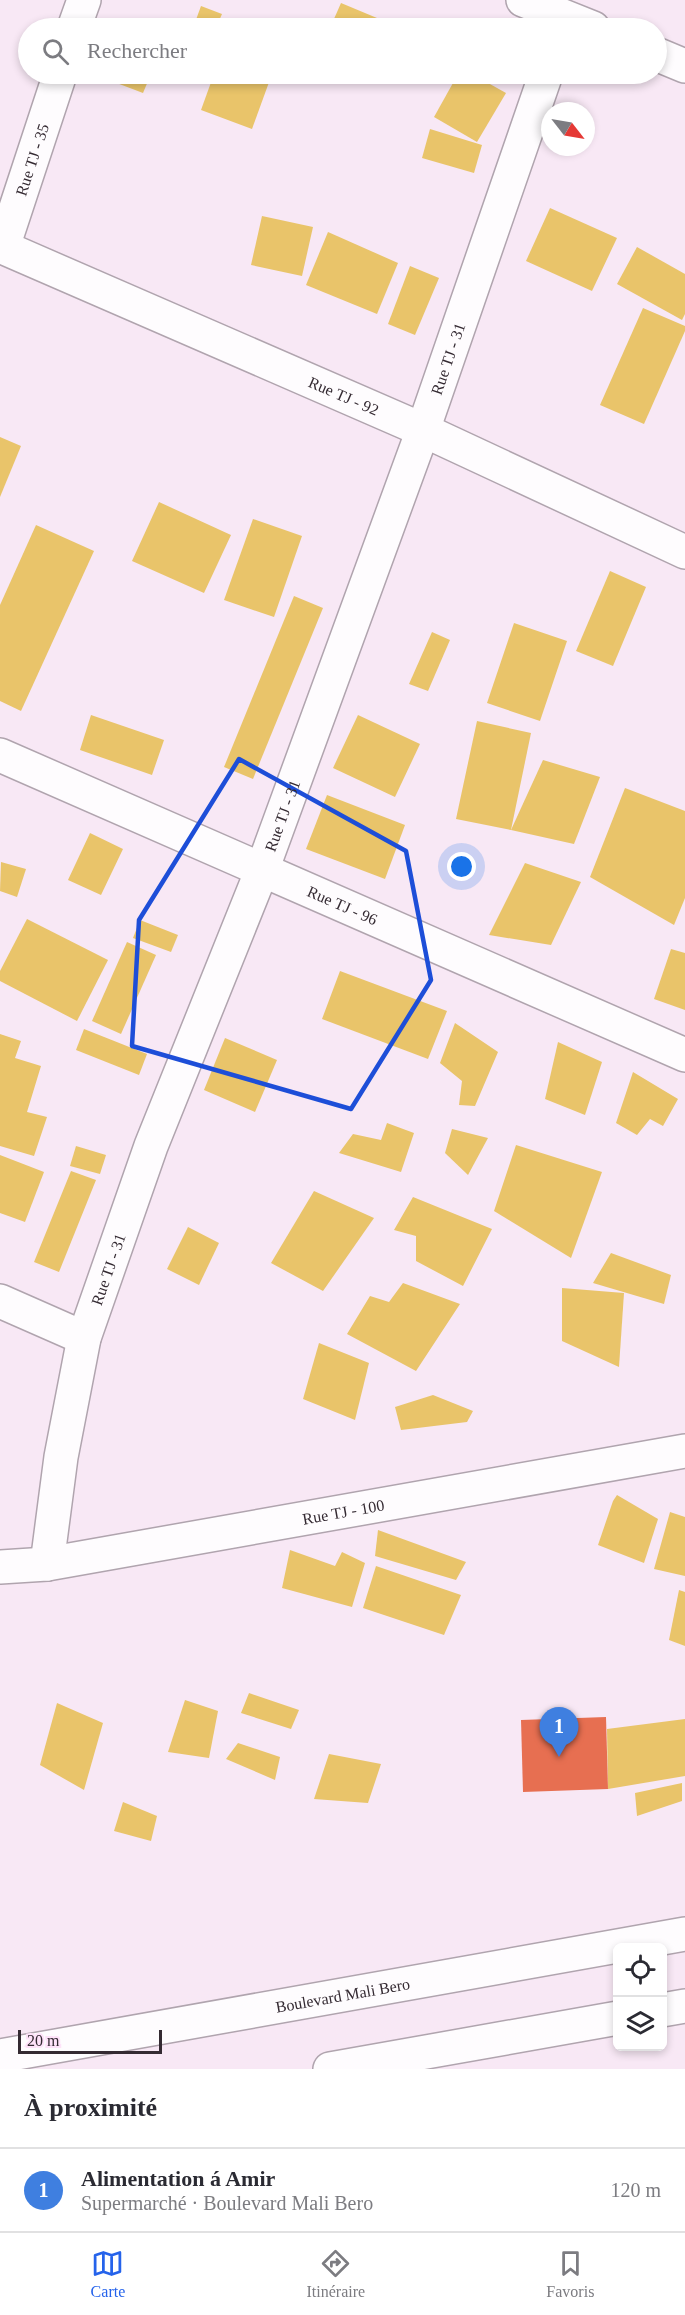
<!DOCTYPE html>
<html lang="fr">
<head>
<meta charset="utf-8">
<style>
  body { margin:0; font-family:"Times New Roman",serif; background:#f7f7f7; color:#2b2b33 }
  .controls { position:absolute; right:18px; bottom:18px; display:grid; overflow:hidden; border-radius:9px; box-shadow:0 3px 9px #0003 }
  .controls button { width:54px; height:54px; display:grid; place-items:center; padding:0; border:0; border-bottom:2px solid #e1e1e2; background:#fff; color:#2b2b33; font:30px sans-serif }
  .compass { position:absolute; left:541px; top:102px; width:54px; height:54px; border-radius:50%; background:#fff; box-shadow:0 3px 9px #0003; rotate:121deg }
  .scale { position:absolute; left:18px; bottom:15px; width:144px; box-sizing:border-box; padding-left:6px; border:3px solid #342a32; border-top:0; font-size:16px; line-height:21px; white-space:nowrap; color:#342a32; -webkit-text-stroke:4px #fee2f9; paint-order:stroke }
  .you { position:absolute; left:462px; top:867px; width:21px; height:21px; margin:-15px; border:4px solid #fff; border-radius:50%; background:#1a73e8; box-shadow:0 0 0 9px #1a73e833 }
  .badge { display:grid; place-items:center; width:39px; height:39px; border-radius:50%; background:#2563eb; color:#fff; font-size:20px; font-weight:700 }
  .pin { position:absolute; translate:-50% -50px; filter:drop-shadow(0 2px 3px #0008) }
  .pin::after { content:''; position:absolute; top:32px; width:21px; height:18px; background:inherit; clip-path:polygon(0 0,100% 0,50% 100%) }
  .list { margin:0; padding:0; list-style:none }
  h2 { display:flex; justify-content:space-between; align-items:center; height:78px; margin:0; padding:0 24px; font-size:26px }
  h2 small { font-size:20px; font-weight:400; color:#7c7c81 }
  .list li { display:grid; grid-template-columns:39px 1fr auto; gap:18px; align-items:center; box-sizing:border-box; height:84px; padding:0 24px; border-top:2px solid #e1e1e2 }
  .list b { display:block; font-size:22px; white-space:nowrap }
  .list p { margin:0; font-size:20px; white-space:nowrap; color:#7c7c81 }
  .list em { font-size:20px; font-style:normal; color:#7c7c81 }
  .icon { flex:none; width:33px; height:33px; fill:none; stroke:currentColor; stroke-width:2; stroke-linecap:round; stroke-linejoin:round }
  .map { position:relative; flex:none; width:685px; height:2069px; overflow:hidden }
  .search { position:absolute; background:#fff; box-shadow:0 3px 9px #0003; left:18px; right:18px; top:18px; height:66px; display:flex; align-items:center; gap:15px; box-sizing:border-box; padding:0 21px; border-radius:33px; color:#7c7c81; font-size:22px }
  .sheet { height:162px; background:#fff }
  nav { display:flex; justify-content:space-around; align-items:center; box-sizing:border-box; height:84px; border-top:2px solid #e1e1e2; background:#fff; font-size:16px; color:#7c7c81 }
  nav a { display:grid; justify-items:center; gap:3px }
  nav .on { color:#2563eb }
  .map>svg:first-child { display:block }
  .homes { fill:#e9c46a }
  .shops { fill:#e76f51 }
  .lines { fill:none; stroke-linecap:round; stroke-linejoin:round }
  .street-casing { stroke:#b0a4ae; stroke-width:36 }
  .primary-casing { stroke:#b0a4ae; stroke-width:36 }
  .street { stroke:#fefcfe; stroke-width:33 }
  .primary { stroke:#fefcfe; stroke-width:33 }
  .marked { fill:none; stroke:#1d4ed8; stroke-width:4.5; stroke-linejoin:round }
  .labels { text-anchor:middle; stroke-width:6; stroke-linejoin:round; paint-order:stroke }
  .street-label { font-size:16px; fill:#342a32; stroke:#fee2f9 }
</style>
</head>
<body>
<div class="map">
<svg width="685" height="2069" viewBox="0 0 685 2069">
  <rect width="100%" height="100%" fill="#f8e8f5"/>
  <g class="homes">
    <polygon points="341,3 389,23 387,28 330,28"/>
    <polygon points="201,6 222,14 216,28 193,28"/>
    <polygon points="235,18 263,28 231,28"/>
    <polygon points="93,74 151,74 143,93"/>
    <polygon points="181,74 199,74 196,79"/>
    <polygon points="214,74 272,74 252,129 201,110"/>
    <polygon points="458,74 472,74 506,93 477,142 434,117"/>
    <polygon points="430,129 482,145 474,173 422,158"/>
    <polygon points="550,208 617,238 592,291 526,261"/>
    <polygon points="262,216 313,227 302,276 251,265"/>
    <polygon points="328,232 398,263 377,314 306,285"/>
    <polygon points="637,247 685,274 685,314 682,320 617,284"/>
    <polygon points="410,266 439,278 415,335 388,324"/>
    <polygon points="643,308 685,326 685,331 644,424 600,405"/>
    <polygon points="0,437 21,446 0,497"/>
    <polygon points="159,502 231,535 204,593 132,561"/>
    <polygon points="253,519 302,536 274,617 224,600"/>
    <polygon points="36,525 94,551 21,711 0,701 0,605"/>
    <polygon points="610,571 646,587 613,666 576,651"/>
    <polygon points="294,596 323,608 253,779 224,767"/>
    <polygon points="514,623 567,641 540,721 487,703"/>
    <polygon points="432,632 450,640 428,691 409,684"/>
    <polygon points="91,715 164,740 152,775 80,750"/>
    <polygon points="358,715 420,744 395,797 333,768"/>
    <polygon points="477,721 531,733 511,830 456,819"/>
    <polygon points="543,760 600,777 574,844 511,830"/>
    <polygon points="625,788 685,811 685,898 674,925 590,877"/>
    <polygon points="327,795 405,825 385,879 306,849"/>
    <polygon points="90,833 123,849 101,895 68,880"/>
    <polygon points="1,862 26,869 17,897 0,891"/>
    <polygon points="525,863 581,882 551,945 489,935"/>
    <polygon points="27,919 108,960 77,1021 0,981 0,971"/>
    <polygon points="140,920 178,935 171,952 133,938"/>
    <polygon points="127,942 156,955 121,1034 92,1021"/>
    <polygon points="671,949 685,953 685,1010 654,999"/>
    <polygon points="340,971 447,1011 428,1059 322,1019"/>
    <polygon points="455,1023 498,1052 475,1106 459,1105 462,1081 440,1063"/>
    <polygon points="84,1029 147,1054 139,1075 76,1050"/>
    <polygon points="0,1034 21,1041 15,1058 41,1066 27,1112 47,1117 34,1156 0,1146"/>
    <polygon points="225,1038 277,1060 255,1112 204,1090"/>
    <polygon points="558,1042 602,1062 585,1115 545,1099"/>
    <polygon points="633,1072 678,1099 663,1126 650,1119 637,1135 616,1123"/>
    <polygon points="387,1123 414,1133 401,1172 339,1153 353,1134 381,1140"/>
    <polygon points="452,1129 488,1138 468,1175 445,1153"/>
    <polygon points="516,1145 602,1172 571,1258 494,1211"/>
    <polygon points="76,1146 106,1155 100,1174 70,1166"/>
    <polygon points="0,1155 44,1172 25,1222 0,1213"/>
    <polygon points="71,1171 96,1180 59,1272 34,1262"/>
    <polygon points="314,1191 374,1218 323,1291 271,1263"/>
    <polygon points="413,1197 492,1229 463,1286 416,1261 416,1236 394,1230"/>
    <polygon points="188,1227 219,1243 199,1285 167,1269"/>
    <polygon points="611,1253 671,1275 664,1304 593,1283"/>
    <polygon points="403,1283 460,1304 416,1371 347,1334 370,1296 389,1302"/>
    <polygon points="562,1288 624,1293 619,1367 562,1341"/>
    <polygon points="319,1343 369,1363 355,1420 303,1399"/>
    <polygon points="433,1395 473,1411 467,1422 401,1430 395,1407"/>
    <polygon points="617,1495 658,1519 644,1563 598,1545 613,1501"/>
    <polygon points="670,1512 685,1517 685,1576 654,1569"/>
    <polygon points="378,1530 466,1562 456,1580 375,1556"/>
    <polygon points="290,1550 335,1566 342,1552 365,1563 352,1607 282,1588"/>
    <polygon points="376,1566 461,1595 444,1635 363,1608"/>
    <polygon points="679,1590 685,1592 685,1646 669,1640"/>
    <polygon points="249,1693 299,1710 291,1729 241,1713"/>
    <polygon points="185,1700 218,1711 209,1758 168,1752"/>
    <polygon points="57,1703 103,1723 84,1790 40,1765"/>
    <polygon points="685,1719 685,1776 608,1789 607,1729"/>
    <polygon points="238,1743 280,1757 275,1780 226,1759"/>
    <polygon points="329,1754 381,1764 368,1803 314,1799"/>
    <polygon points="682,1783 682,1801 637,1816 635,1793"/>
    <polygon points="123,1802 157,1816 151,1841 114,1831"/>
  </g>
  <polygon class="shops" points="606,1717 608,1789 523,1792 521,1720"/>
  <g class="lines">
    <g class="street-casing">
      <g id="street">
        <polyline points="523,0 593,28"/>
        <polyline points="74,28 84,0"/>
        <polyline points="656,54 685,66"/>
        <path id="s1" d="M 0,246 L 423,430 L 685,552"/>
        <path id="s2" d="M 3,247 L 60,74"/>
        <path id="s3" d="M 0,755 L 685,1055"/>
        <polyline points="0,1301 84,1338"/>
        <path id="s4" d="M 47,1564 L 61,1457 L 84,1338 L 151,1146 L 262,870 L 423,430 L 546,74"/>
        <path id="s5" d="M 0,1567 L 47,1564 L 685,1451"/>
      </g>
    </g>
    <g class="primary-casing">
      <g id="primary">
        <polyline points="662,2010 685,2006"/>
        <path id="s6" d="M 0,2056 L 685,1934"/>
        <polyline points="330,2069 618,2018"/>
      </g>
    </g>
    <use href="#street" class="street"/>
    <use href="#primary" class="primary"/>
  </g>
  <path class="marked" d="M 239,759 L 406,851 L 431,980 L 351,1109 L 132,1046 L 139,920 Z"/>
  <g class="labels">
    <g class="street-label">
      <text dy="6" stroke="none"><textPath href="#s2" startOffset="92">Rue TJ - 35</textPath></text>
      <text dy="6" stroke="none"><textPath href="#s4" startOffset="1274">Rue TJ - 31</textPath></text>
      <text dy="6" stroke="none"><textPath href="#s1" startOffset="375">Rue TJ - 92</textPath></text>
      <text dy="6" stroke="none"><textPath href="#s4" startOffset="788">Rue TJ - 31</textPath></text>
      <text dy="6" stroke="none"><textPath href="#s3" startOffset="374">Rue TJ - 96</textPath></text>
      <text dy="6" stroke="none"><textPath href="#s4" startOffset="302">Rue TJ - 31</textPath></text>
      <text dy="6" stroke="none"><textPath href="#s5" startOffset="348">Rue TJ - 100</textPath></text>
      <text dy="6" stroke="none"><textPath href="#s6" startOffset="348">Boulevard Mali Bero</textPath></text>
    </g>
  </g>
</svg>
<div class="controls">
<button><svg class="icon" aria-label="locate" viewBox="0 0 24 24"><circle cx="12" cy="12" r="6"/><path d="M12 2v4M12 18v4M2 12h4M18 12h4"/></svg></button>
<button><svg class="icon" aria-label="layers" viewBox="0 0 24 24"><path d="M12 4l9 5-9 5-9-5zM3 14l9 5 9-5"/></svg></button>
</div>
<svg class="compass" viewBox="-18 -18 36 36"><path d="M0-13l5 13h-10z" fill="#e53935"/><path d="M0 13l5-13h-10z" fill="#7c7c81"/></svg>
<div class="scale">20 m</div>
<div class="you"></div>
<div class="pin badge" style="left:559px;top:1757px;background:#3f7fe0">1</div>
<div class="search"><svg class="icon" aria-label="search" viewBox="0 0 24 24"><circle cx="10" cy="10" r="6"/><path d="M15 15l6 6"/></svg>Rechercher</div>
</div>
<section class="sheet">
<h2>À proximité<small></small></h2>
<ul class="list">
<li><span class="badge" style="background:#3f7fe0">1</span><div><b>Alimentation á Amir</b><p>Supermarché · Boulevard Mali Bero</p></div><em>120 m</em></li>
</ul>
</section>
<nav>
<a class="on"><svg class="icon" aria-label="map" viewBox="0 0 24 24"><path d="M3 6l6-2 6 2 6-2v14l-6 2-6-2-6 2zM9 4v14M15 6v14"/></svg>Carte</a>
<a><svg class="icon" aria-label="directions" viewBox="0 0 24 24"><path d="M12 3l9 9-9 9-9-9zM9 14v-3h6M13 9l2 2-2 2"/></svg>Itinéraire</a>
<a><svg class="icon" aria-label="saved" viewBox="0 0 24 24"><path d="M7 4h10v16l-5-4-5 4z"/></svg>Favoris</a>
</nav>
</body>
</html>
